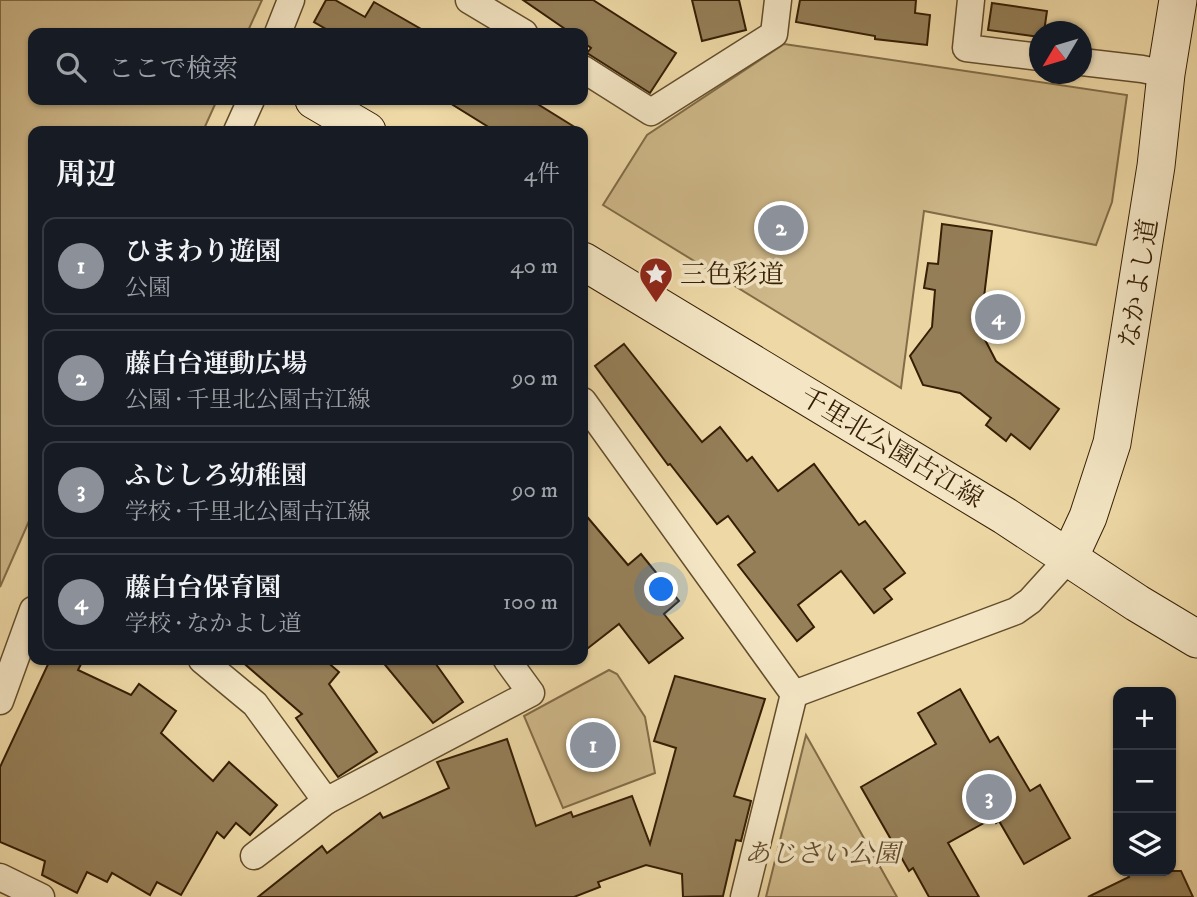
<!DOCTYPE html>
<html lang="ja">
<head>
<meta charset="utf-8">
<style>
  body { margin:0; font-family:"IM FELL DW Pica","Noto Serif JP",serif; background:#20242c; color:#f1f3f6 }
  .controls { position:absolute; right:21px; bottom:21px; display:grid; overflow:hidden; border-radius:14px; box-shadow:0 2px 5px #0004 }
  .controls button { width:63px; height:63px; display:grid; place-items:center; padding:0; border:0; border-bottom:2px solid #363941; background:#171b24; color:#f1f3f6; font:35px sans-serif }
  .compass { position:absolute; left:1029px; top:21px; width:63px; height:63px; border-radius:50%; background:#171b24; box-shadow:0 2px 5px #0004; rotate:232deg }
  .you { position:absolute; left:662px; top:590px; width:24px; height:24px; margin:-18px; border:5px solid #fff; border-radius:50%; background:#1a73e8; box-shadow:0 0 0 10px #1a73e833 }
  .badge { display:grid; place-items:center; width:46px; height:46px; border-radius:50%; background:#8c9099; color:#fff; font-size:23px; font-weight:700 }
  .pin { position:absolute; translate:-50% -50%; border:4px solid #fff; box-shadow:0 2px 7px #0006 }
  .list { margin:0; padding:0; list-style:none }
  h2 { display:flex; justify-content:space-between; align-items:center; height:91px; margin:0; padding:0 28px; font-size:30px }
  h2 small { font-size:23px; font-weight:400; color:#9ea1a6 }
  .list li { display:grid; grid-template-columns:46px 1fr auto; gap:21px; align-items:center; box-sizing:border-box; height:98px; margin:0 14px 14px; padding:0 14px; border:2px solid #363941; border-radius:14px }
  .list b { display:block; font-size:26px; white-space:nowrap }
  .list p { margin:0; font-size:23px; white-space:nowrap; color:#9ea1a6 }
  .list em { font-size:23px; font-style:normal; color:#9ea1a6 }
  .icon { flex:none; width:38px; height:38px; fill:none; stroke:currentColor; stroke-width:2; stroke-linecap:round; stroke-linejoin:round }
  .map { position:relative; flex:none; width:1197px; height:897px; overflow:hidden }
  .search { position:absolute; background:#171b24; box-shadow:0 2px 5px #0004; left:28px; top:28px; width:560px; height:77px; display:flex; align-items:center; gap:18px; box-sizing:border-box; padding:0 24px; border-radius:14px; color:#9ea1a6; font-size:26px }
  .panel { position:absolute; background:#171b24; box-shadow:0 2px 5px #0004; left:28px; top:126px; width:560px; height:539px; border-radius:14px }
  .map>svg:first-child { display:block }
  .green { fill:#cfb98a; stroke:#826c47; stroke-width:2 }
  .building { fill:#957f58; stroke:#351e04; stroke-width:2 }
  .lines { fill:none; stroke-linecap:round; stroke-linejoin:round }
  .street-casing { stroke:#634d2c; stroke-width:29 }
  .secondary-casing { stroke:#351e04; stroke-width:39 }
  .street { stroke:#f4e6c5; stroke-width:26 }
  .secondary { stroke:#f4e6c5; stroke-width:37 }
  .labels { text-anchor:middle; stroke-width:7; stroke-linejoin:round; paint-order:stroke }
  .poi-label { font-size:26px; fill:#351e04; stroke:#f4e6c5; text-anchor:start }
  .street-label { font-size:26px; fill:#351e04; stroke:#f4e6c5 }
  .park-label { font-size:26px; font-style:italic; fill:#634c2c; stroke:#f4e6c5 }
</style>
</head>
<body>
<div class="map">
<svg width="1197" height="897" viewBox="0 0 1197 897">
  <rect width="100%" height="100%" fill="#eed9a6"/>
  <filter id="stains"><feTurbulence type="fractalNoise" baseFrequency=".00286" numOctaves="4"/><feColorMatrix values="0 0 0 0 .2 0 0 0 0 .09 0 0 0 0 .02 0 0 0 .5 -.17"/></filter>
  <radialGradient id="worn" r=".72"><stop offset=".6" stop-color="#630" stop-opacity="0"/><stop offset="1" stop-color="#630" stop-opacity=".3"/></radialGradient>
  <g class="green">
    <polygon points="0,0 262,0 247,33 33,33 33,100 217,100 203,131 33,131 33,512 0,587"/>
    <polygon points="784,44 1127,95 1112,202 1096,245 924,211 901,388 603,205 647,135"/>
    <polygon points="609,670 617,674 645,717 655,773 563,808 524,716"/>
    <polygon points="806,735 897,897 766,897"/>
  </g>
  <g class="building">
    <polygon points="326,0 335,0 365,17 374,2 428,33 333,33 314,22"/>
    <polygon points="523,0 593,0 676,53 650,93 587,53 591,48 583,42 583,33 571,33"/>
    <polygon points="692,0 739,0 746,30 702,41"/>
    <polygon points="800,0 916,0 915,13 930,15 927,45 875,39 875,36 796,22"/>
    <polygon points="992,3 1047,11 1044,32 1040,32 1040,37 988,30"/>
    <polygon points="445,100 531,100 581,131 495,131"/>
    <polygon points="942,224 992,231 980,330 996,361 1059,409 1030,449 1011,434 1006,441 986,425 991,418 960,393 923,385 910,356 932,327 935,290 924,288 928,263 938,264"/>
    <polygon points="624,344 702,442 720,427 747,461 752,457 778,491 814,464 859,525 865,521 905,573 884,589 892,599 874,613 841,571 798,605 814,627 797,641 738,565 755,552 728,516 717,524 670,464 668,465 595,366"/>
    <polygon points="583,512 628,565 641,554 679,601 664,614 683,638 649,663 619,624 583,652"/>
    <polygon points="50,660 83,660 78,670 131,695 139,684 176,711 161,733 213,781 229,762 277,805 250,835 236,823 224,838 217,832 181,895 157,882 150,895 112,873 107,882 87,872 77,893 42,875 45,861 0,842 0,767"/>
    <polygon points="240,660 325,660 339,672 329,684 377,752 338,777 296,718 302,714"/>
    <polygon points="381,660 433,660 463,702 433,723"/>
    <polygon points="675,676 765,699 734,796 751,801 741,841 736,840 723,896 683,897 682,874 646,865 598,882 600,887 574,897 258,897 322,846 327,853 380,813 383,818 449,788 437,762 507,739 536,826 571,812 573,817 632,796 650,844 676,748 654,741"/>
    <polygon points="960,689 990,742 998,737 1030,791 1040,785 1070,838 1024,864 999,821 996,823 993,818 948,843 979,897 929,897 913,868 909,871 861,787 936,744 918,713"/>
    <polygon points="1126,871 1181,871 1193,897 1088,897 1129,877"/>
  </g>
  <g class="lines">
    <g class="street-casing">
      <g id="street">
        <polyline points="469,0 524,33"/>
        <polyline points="971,0 966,48 1040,57"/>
        <polyline points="278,33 291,0"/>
        <polyline points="1082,62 1142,69 1166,74"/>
        <polyline points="583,69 651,112 774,34 778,0"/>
        <polyline points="237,131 251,100"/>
        <polyline points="583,401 794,694 744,897"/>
        <polyline points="202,660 255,704 326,801 531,693 507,660"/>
        <polyline points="794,694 1016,611 1030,601 1069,558"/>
        <polyline points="0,701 33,610"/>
        <polyline points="254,856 326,801"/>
        <polyline points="0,877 41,897"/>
      </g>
    </g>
    <g class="secondary-casing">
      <g id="secondary">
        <polyline points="314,100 367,131"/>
        <polyline points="583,261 1005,516 1137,603 1197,639"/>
        <polyline points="1069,558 1088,517 1112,443 1156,166 1166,74 1178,0"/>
      </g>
    </g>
    <use href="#street" class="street"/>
    <use href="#secondary" class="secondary"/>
  </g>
  <defs>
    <g id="sight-pin" transform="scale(1.75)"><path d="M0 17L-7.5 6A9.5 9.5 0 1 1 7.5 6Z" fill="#8f2418" stroke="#f4e6c5"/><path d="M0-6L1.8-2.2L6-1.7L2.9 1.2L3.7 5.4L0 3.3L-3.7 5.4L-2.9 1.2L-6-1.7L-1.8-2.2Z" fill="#fff"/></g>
  </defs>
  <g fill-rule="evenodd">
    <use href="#sight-pin" x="656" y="274"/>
  </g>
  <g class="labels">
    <g class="poi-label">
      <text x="680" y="283">三色彩道</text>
    </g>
    <g class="street-label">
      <text transform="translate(1138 283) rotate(-81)" y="9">なかよし道</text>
      <text transform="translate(892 447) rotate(31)" y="9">千里北公園古江線</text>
    </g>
    <g class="park-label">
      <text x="822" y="862">あじさい公園</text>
    </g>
  </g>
  <rect width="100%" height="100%" filter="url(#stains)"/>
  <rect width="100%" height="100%" fill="url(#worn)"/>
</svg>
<div class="controls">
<button>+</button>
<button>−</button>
<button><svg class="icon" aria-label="layers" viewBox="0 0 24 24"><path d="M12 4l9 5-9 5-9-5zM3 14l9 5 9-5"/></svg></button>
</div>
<svg class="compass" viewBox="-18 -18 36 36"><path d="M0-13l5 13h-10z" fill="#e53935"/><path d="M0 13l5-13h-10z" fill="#9ea1a6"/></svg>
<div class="you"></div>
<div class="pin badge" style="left:593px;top:745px">1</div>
<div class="pin badge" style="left:781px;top:228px">2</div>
<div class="pin badge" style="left:989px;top:797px">3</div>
<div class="pin badge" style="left:998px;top:317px">4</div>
<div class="search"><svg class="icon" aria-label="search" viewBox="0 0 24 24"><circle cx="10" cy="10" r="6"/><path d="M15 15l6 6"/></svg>ここで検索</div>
<section class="panel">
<h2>周辺<small>4件</small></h2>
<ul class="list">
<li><span class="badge">1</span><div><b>ひまわり遊園</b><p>公園</p></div><em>40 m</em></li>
<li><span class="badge">2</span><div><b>藤白台運動広場</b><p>公園 · 千里北公園古江線</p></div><em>90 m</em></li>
<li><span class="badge">3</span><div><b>ふじしろ幼稚園</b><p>学校 · 千里北公園古江線</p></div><em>90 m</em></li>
<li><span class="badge">4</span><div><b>藤白台保育園</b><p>学校 · なかよし道</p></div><em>100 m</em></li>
</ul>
</section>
</div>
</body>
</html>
